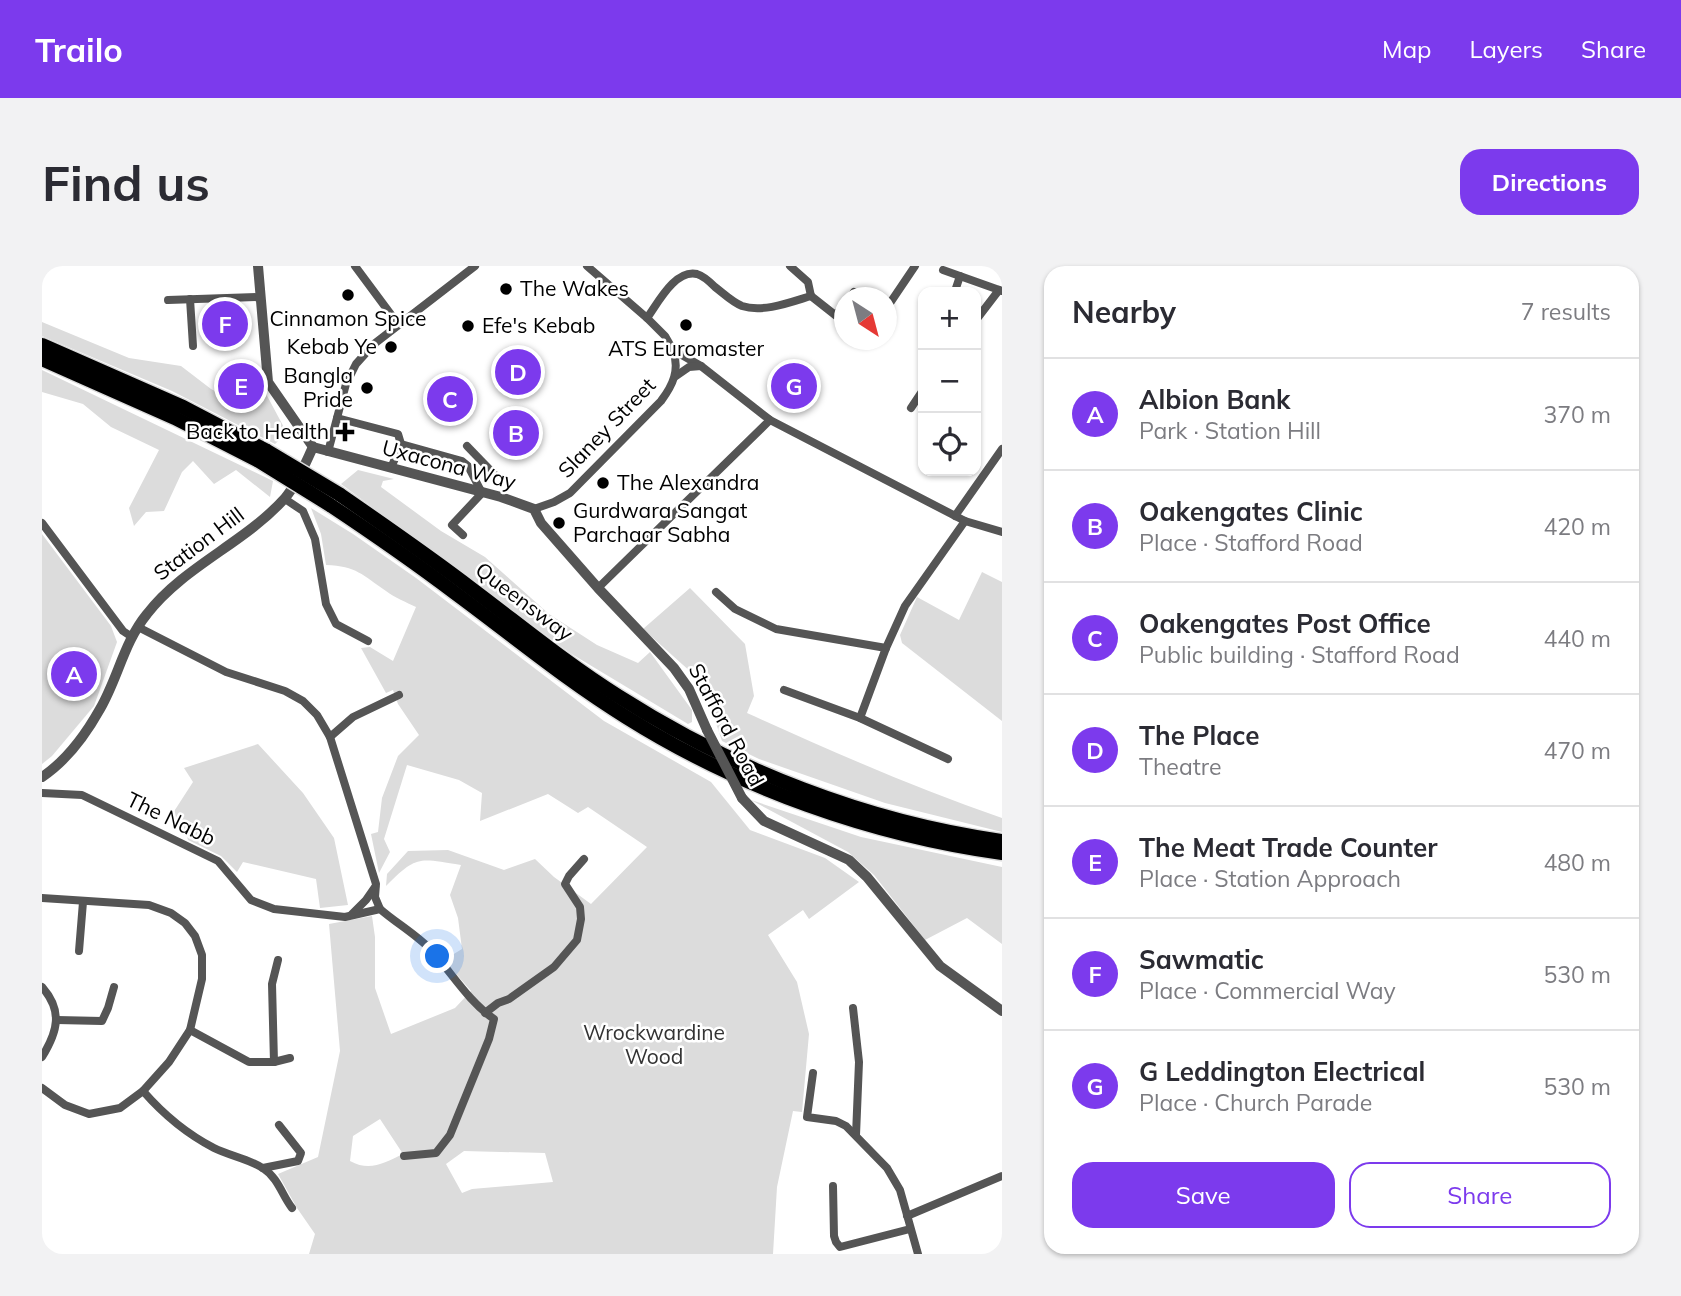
<!DOCTYPE html>
<html lang="en">
<head>
<meta charset="utf-8">
<style>
  body { margin:0; font-family:Mulish,sans-serif; background:#f2f2f3; color:#2b2b33 }
  .controls { position:absolute; right:21px; top:21px; display:grid; overflow:hidden; border-radius:14px; box-shadow:0 2px 5px #0004 }
  .controls button { width:63px; height:63px; display:grid; place-items:center; padding:0; border:0; border-bottom:2px solid #e1e1e2; background:#fff; color:#2b2b33; font:35px sans-serif }
  .compass { position:absolute; left:792px; top:21px; width:63px; height:63px; border-radius:50%; background:#fff; box-shadow:0 2px 5px #0004; rotate:144deg }
  .you { position:absolute; left:396px; top:691px; width:24px; height:24px; margin:-18px; border:5px solid #fff; border-radius:50%; background:#1a73e8; box-shadow:0 0 0 10px #1a73e833 }
  .badge { display:grid; place-items:center; width:46px; height:46px; border-radius:50%; background:#7c3aed; color:#fff; font-size:23px; font-weight:700 }
  .pin { position:absolute; translate:-50% -50%; border:4px solid #fff; box-shadow:0 2px 7px #0006 }
  .list { margin:0; padding:0; list-style:none }
  h2 { display:flex; justify-content:space-between; align-items:center; height:91px; margin:0; padding:0 28px; font-size:30px }
  h2 small { font-size:23px; font-weight:400; color:#7c7c81 }
  .list li { display:grid; grid-template-columns:46px 1fr auto; gap:21px; align-items:center; box-sizing:border-box; height:112px; padding:0 28px; border-top:2px solid #e1e1e2 }
  .list b { display:block; font-size:26px; white-space:nowrap }
  .list p { margin:0; font-size:23px; white-space:nowrap; color:#7c7c81 }
  .list em { font-size:23px; font-style:normal; color:#7c7c81 }
  .actions { display:flex; gap:14px; padding:21px 28px }
  .actions a { flex:1; padding:16px 0; border:2px solid #7c3aed; border-radius:21px; text-align:center; font-size:24px; color:#7c3aed }
  .actions .main { background:#7c3aed; color:#fff }
  .icon { flex:none; width:38px; height:38px; fill:none; stroke:currentColor; stroke-width:2; stroke-linecap:round; stroke-linejoin:round }
  .map { position:relative; flex:none; width:960px; height:988px; overflow:hidden; border-radius:21px }
  header { display:flex; align-items:center; gap:42px; box-sizing:border-box; height:98px; padding:0 35px; background:#7c3aed; color:#fff }
  header strong { font-size:33px }
  nav { display:flex; gap:38px; margin-inline-start:auto; font-size:24px }
  .intro { display:flex; align-items:center; justify-content:space-between; box-sizing:border-box; height:168px; padding:0 42px }
  h1 { margin:0; font-size:49px }
  .button { padding:18px 32px; border-radius:21px; background:#7c3aed; color:#fff; font-size:24px; font-weight:700 }
  main { display:flex; gap:42px; padding:0 42px }
  aside { flex:1; background:#fff; border-radius:21px; box-shadow:0 2px 5px #0004 }
  .map>svg:first-child { display:block }
  .green { fill:#dcdcdc; fill-rule:evenodd }
  .lines { fill:none; stroke-linecap:round; stroke-linejoin:round }
  .trunk-casing { stroke:#dbdbdb; stroke-width:17 }
  .minor { stroke:#555; stroke-width:8 }
  .tertiary { stroke:#555; stroke-width:10 }
  .trunk { stroke:#000; stroke-width:14 }
  .trunk-bridge-casing { stroke:#dbdbdb; stroke-width:17; stroke-linecap:butt }
  .tertiary-bridge { stroke:#555; stroke-width:10 }
  .trunk-bridge { stroke:#000; stroke-width:14 }
  .poi-dot { fill:#000; stroke:#fff; stroke-width:2.5 }
  .labels { text-anchor:middle; stroke-width:5; stroke-linejoin:round; paint-order:stroke }
  .poi-label { font-size:21px; fill:#000; stroke:#fff; text-anchor:start }
  .street-label { font-size:21px; fill:#000; stroke:#fff }
  .park-label { font-size:21px; fill:#333; stroke:#fff }
</style>
</head>
<body>
<header>
<strong>Trailo</strong>
<nav><a>Map</a><a>Layers</a><a>Share</a></nav>
</header>
<div class="intro"><h1>Find us</h1><a class="button">Directions</a></div>
<main>
<div class="map">
<svg width="960" height="988" viewBox="0 0 960 988">
  <rect width="100%" height="100%" fill="#fff"/>
  <g class="green">
    <polygon points="0,56 87,92 139,100 169,123 206,143 217,136 223,126 245,167 233,178 130,125 0,70"/>
    <polygon points="0,104 231,215 228,231 194,204 172,218 151,195 140,206 122,245 104,246 92,260 87,242 117,184 69,161 41,138 0,126"/>
    <polygon points="316,204 352,213 341,215 339,221 399,265 443,291 507,348 555,379 596,397 608,386 650,444 650,456 646,458 528,387 299,218"/>
    <path d="M 269,242 L 311,268 L 374,312 L 562,455 L 669,516 L 708,564 L 783,592 L 817,616 L 767,653 L 761,644 L 726,669 L 755,716 L 767,768 L 760,846 L 751,845 L 735,921 L 731,988 L 267,988 L 273,968 L 255,942 L 236,908 L 276,891 L 298,785 L 287,658 L 330,650 L 333,671 L 333,722 L 349,768 L 413,742 L 429,725 L 402,694 L 420,683 L 416,652 L 408,629 L 419,599 C 377,593 376,588 344,620 L 345,608 L 366,585 L 406,584 L 462,604 L 493,593 L 512,611 L 549,638 L 605,581 L 546,541 L 536,547 L 506,528 L 438,555 L 440,527 L 417,514 L 365,499 L 342,573 L 348,586 L 337,607 L 329,568 L 336,566 L 340,532 L 356,490 L 377,469 L 356,438 L 351,424 L 344,427 L 319,382 L 328,381 L 351,395 L 374,341 C 364,336 353,332 344,325 C 320,309 315,300 284,299 L 279,268 ZM 338,853 L 361,888 C 342,897 328,906 308,895 L 311,870 ZM 422,885 L 503,887 L 511,916 L 430,923 L 420,927 L 404,898 Z"/>
    <polygon points="0,268 69,360 75,376 52,440 10,490 0,498"/>
    <polygon points="940,306 960,316 960,455 860,377 858,369 875,331 917,354"/>
    <path d="M 648,322 L 703,378 L 712,430 L 705,447 C 789,485 873,522 960,552 L 960,566 L 843,537 L 717,493 L 680,475 L 660,416 L 601,363 Z"/>
    <polygon points="216,478 261,527 292,572 306,639 278,642 274,613 201,596 195,606 179,590 146,574 140,555 129,550 151,516 142,502"/>
    <polygon points="709,534 819,571 960,601 960,678 925,652 883,674 832,609 806,586"/>
  </g>
  <g class="lines">
    <g class="trunk-casing">
      <g id="trunk">
        <polyline points="0,79 141,141 225,185"/>
        <polyline points="0,93 133,152 217,195"/>
        <path d="M 297,228 C 342,259 387,290 430,323 C 478,359 525,398 576,430 C 692,504 824,556 960,575"/>
        <path d="M 288,239 C 330,267 372,296 413,327 C 470,369 524,414 584,451 C 697,522 829,569 960,587"/>
      </g>
    </g>
    <g class="minor">
      <polyline points="313,0 356,58"/>
      <polyline points="545,0 605,52 623,70 631,84 659,100 728,154 923,255 960,266"/>
      <polyline points="748,0 766,16 769,30"/>
      <polyline points="901,4 960,25"/>
      <polyline points="914,22 918,10"/>
      <polyline points="769,30 802,56"/>
      <polyline points="808,32 812,26"/>
      <polyline points="148,33 151,80"/>
      <polyline points="126,34 217,31"/>
      <polyline points="844,43 873,0"/>
      <polyline points="794,49 802,38"/>
      <path d="M 605,52 C 616,37 633,3 655,8 C 662,10 668,16 673,21 C 681,27 690,36 700,40 C 721,47 749,36 769,30"/>
      <polyline points="934,54 957,24"/>
      <polyline points="634,110 647,101 659,100"/>
      <polyline points="869,142 881,124"/>
      <polyline points="295,152 356,168 359,178"/>
      <polyline points="425,180 453,209"/>
      <polyline points="286,186 304,118 314,98 332,78 433,0"/>
      <polyline points="349,202 359,178 420,195 426,200 440,227 410,259 421,269"/>
      <polyline points="243,233 261,245 273,273 284,338 294,358 326,375"/>
      <path d="M 492,243 L 512,236 L 528,227 L 619,135 C 631,119 638,104 631,84"/>
      <polyline points="913,250 960,183"/>
      <polyline points="0,257 81,365 90,371"/>
      <polyline points="556,322 728,154"/>
      <polyline points="674,326 693,343 734,363 844,382"/>
      <polyline points="96,361 184,406 243,425 261,435 275,449 288,471 334,618 333,631 338,643"/>
      <polyline points="742,424 818,452 906,493"/>
      <polyline points="818,452 844,382 863,340 923,255"/>
      <polyline points="288,471 311,451 357,429"/>
      <path d="M 0,527 L 40,529 L 176,595 L 209,634 L 232,643 L 303,651 L 338,643 C 354,657 375,669 389,684 C 410,707 426,735 452,753 L 447,773 L 408,869 L 394,887 L 362,890"/>
      <polyline points="0,632 107,639 129,647 143,657 153,670 160,689 160,713 148,764 127,796 101,825 78,842 47,848 23,839 0,822"/>
      <polyline points="310,648 324,634 333,621"/>
      <polyline points="37,685 41,636"/>
      <path d="M 0,721 C 21,745 16,765 0,791"/>
      <polyline points="811,742 817,796 814,869"/>
      <polyline points="443,747 456,737 467,733 512,701 535,674 539,653 538,641 523,618 527,610 542,593"/>
      <polyline points="15,754 60,755 66,742 72,721"/>
      <polyline points="148,764 207,796 232,796 230,718 236,694"/>
      <polyline points="232,796 248,792"/>
      <polyline points="771,807 765,851 794,855 804,860 845,902 858,924 876,988"/>
      <path d="M 101,825 C 121,848 145,868 172,882 C 188,890 208,893 222,903 C 236,912 240,929 250,942"/>
      <polyline points="221,902 256,895 259,887 237,859"/>
      <polyline points="791,920 792,970 794,976 798,981 868,963"/>
      <polyline points="865,950 960,910"/>
    </g>
    <g class="tertiary">
      <polyline points="216,0 226,116 271,181"/>
      <polyline points="271,181 459,231 492,243 499,257 556,322 632,402 647,423 665,464"/>
      <path d="M 0,511 C 24,495 44,468 58,443 C 76,412 82,376 105,348 C 142,300 203,277 243,232 C 255,218 263,198 271,181"/>
      <polyline points="700,532 722,555 807,594 825,611 898,700 960,745"/>
    </g>
    <use href="#trunk" class="trunk"/>
    <g class="trunk-bridge-casing">
      <g id="trunk-bridge">
        <polyline points="225,185 297,228"/>
        <polyline points="217,195 288,239"/>
      </g>
    </g>
    <polyline class="tertiary-bridge" points="665,464 700,532"/>
    <use href="#trunk-bridge" class="trunk-bridge"/>
  </g>
  <g class="poi-dot">
    <circle cx="464" cy="23" r="7"/>
    <circle cx="306" cy="29" r="7"/>
    <circle cx="644" cy="59" r="7"/>
    <circle cx="426" cy="60" r="7"/>
    <circle cx="349" cy="81" r="7"/>
    <circle cx="325" cy="122" r="7"/>
    <path d="M299.5 155.5h7v7h7v7h-7v7h-7v-7h-7v-7h7z"/>
    <circle cx="561" cy="217" r="7"/>
    <circle cx="517" cy="257" r="7"/>
  </g>
  <g class="labels">
    <g class="poi-label">
      <text x="478" y="30">The Wakes</text>
      <text x="306" y="60" text-anchor="middle">Cinnamon Spice</text>
      <text x="440" y="67">Efe's Kebab</text>
      <text x="335" y="88" text-anchor="end">Kebab Ye</text>
      <text x="644" y="90" text-anchor="middle">ATS Euromaster</text>
      <text x="311" y="117" text-anchor="end">Bangla<tspan x="311" dy="24">Pride</tspan></text>
      <text x="287" y="173" text-anchor="end">Back to Health</text>
      <text x="575" y="224">The Alexandra</text>
      <text x="531" y="252">Gurdwara Sangat<tspan x="531" dy="24">Parchaar Sabha</tspan></text>
    </g>
    <g class="street-label">
      <text transform="translate(565 162) rotate(-46)" y="7">Slaney Street</text>
      <text transform="translate(407 199) rotate(15)" y="7">Uxacona Way</text>
      <text transform="translate(157 278) rotate(-37)" y="7">Station Hill</text>
      <text transform="translate(482 336) rotate(37)" y="7">Queensway</text>
      <text transform="translate(684 459) rotate(62)" y="7">Stafford Road</text>
      <text transform="translate(129 553) rotate(26)" y="7">The Nabb</text>
    </g>
    <g class="park-label">
      <text x="612" y="774">Wrockwardine<tspan x="612" dy="24">Wood</tspan></text>
    </g>
  </g>
</svg>
<div class="controls">
<button>+</button>
<button>−</button>
<button><svg class="icon" aria-label="locate" viewBox="0 0 24 24"><circle cx="12" cy="12" r="6"/><path d="M12 2v4M12 18v4M2 12h4M18 12h4"/></svg></button>
</div>
<svg class="compass" viewBox="-18 -18 36 36"><path d="M0-13l5 13h-10z" fill="#e53935"/><path d="M0 13l5-13h-10z" fill="#7c7c81"/></svg>
<div class="you"></div>
<div class="pin badge" style="left:32px;top:408px">A</div>
<div class="pin badge" style="left:474px;top:167px">B</div>
<div class="pin badge" style="left:408px;top:133px">C</div>
<div class="pin badge" style="left:476px;top:106px">D</div>
<div class="pin badge" style="left:199px;top:120px">E</div>
<div class="pin badge" style="left:183px;top:58px">F</div>
<div class="pin badge" style="left:752px;top:120px">G</div>
</div>
<aside>
<h2>Nearby<small>7 results</small></h2>
<ul class="list">
<li><span class="badge">A</span><div><b>Albion Bank</b><p>Park · Station Hill</p></div><em>370 m</em></li>
<li><span class="badge">B</span><div><b>Oakengates Clinic</b><p>Place · Stafford Road</p></div><em>420 m</em></li>
<li><span class="badge">C</span><div><b>Oakengates Post Office</b><p>Public building · Stafford Road</p></div><em>440 m</em></li>
<li><span class="badge">D</span><div><b>The Place</b><p>Theatre</p></div><em>470 m</em></li>
<li><span class="badge">E</span><div><b>The Meat Trade Counter</b><p>Place · Station Approach</p></div><em>480 m</em></li>
<li><span class="badge">F</span><div><b>Sawmatic</b><p>Place · Commercial Way</p></div><em>530 m</em></li>
<li><span class="badge">G</span><div><b>G Leddington Electrical</b><p>Place · Church Parade</p></div><em>530 m</em></li>
</ul>
<div class="actions"><a class="main">Save</a><a>Share</a></div>
</aside>
</main>
</body>
</html>
